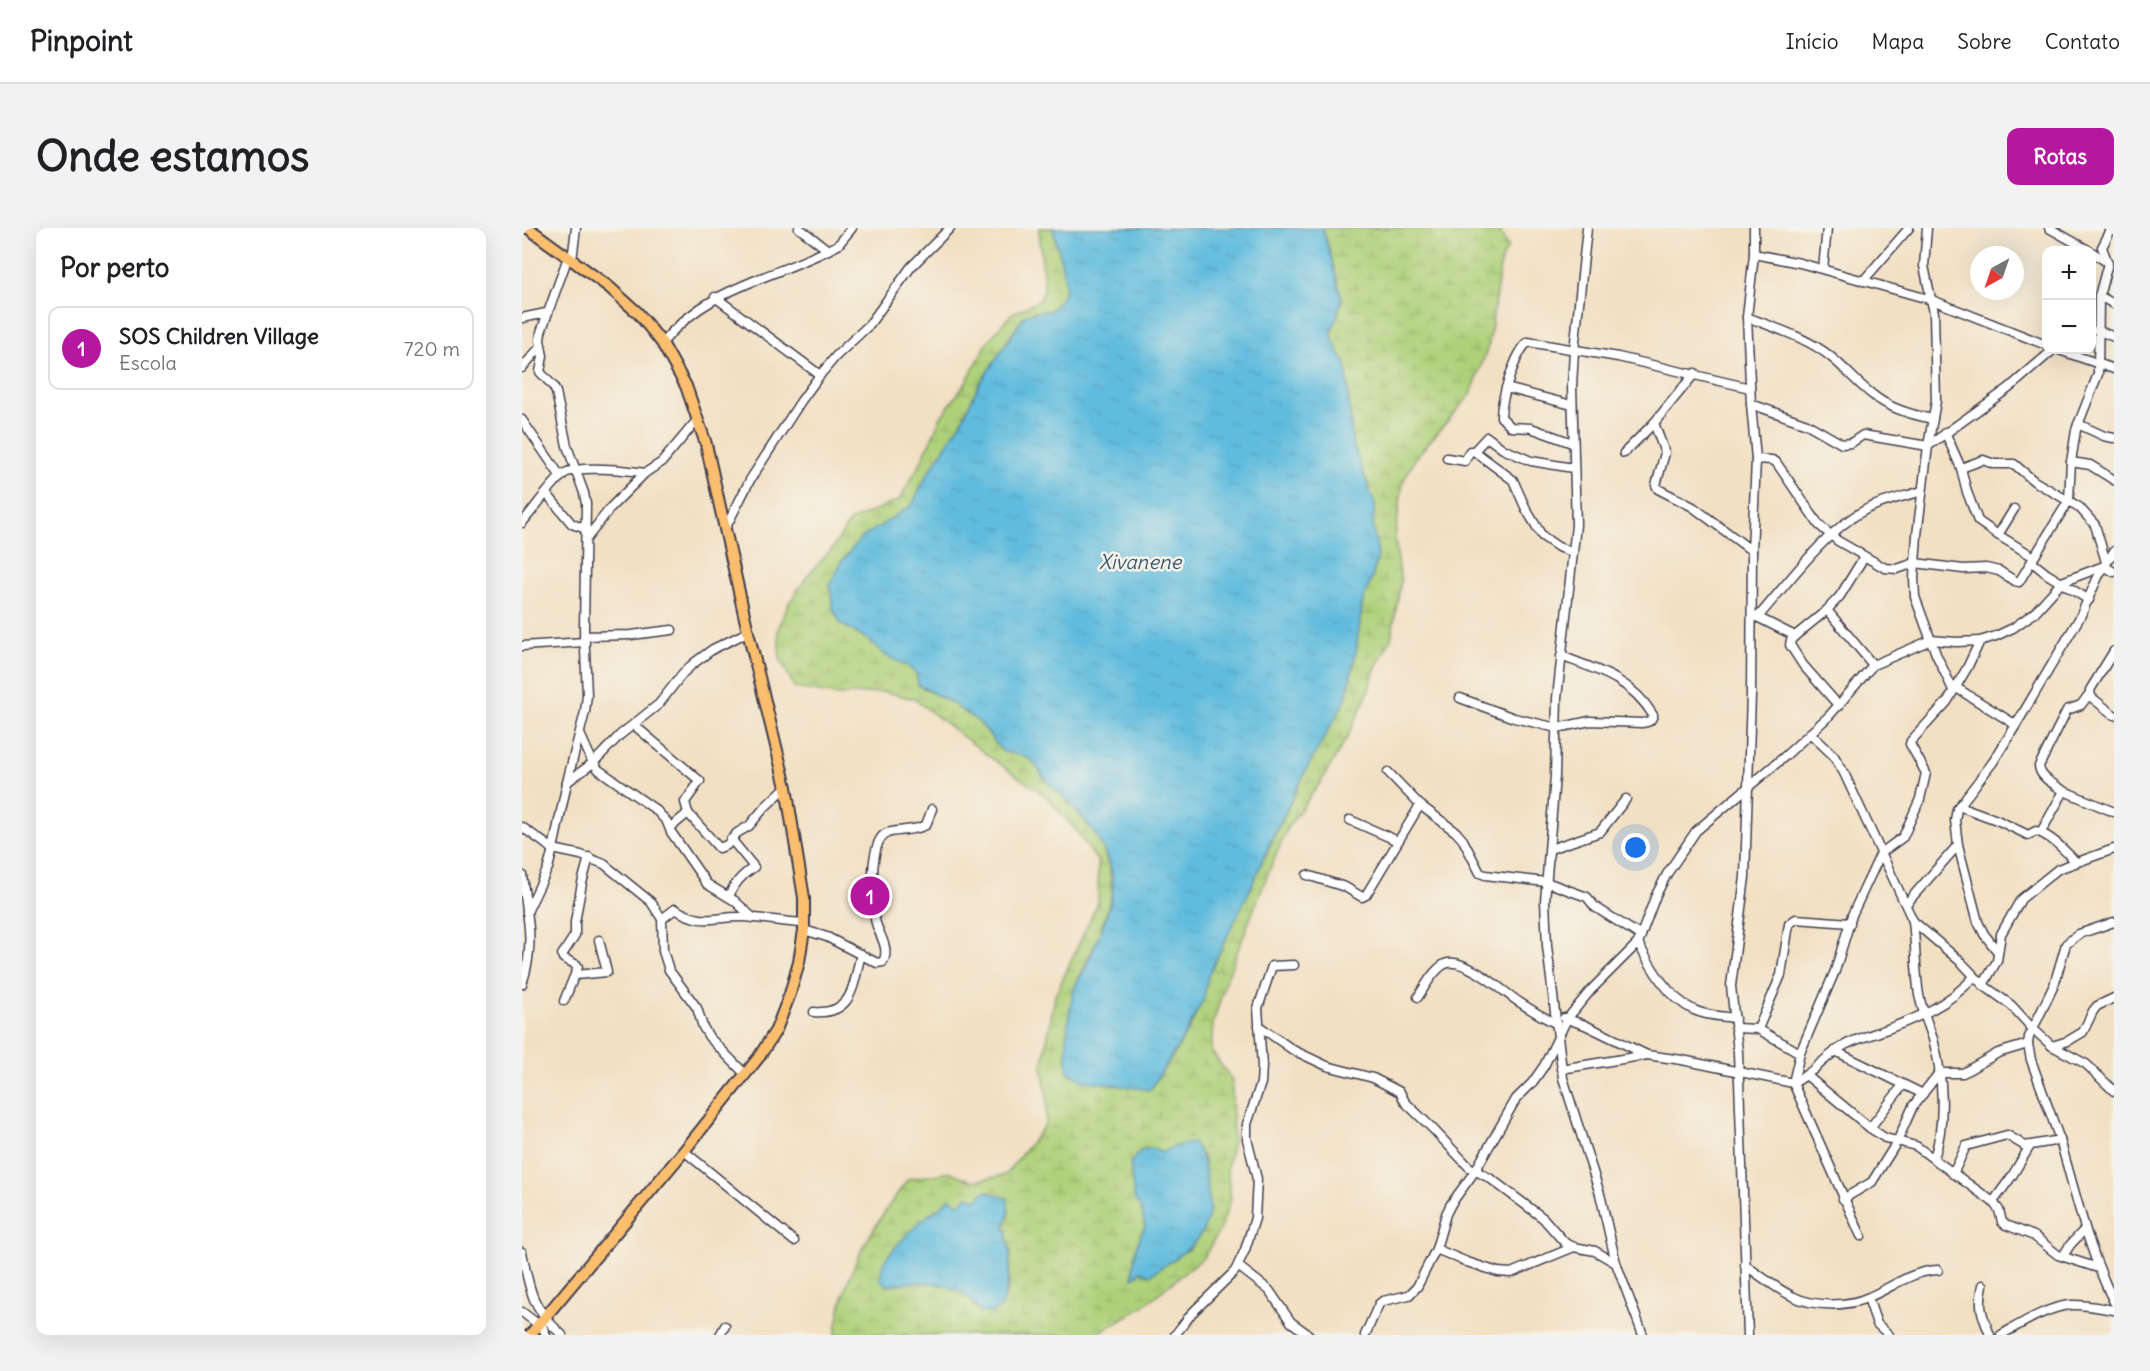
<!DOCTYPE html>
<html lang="pt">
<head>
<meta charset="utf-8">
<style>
  body { margin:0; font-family:Delius,sans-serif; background:#f2f2f2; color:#202124 }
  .controls { position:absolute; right:18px; top:18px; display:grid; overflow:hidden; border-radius:12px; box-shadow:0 6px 24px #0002 }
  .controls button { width:54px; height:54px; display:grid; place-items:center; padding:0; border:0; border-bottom:2px solid #e0e0e0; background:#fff; color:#202124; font:30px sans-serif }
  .compass { position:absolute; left:1448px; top:18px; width:54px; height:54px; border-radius:50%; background:#fff; box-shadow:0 6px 24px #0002; rotate:220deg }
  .you { position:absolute; left:1114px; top:620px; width:21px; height:21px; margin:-15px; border:4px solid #fff; border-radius:50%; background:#1a73e8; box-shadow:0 0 0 9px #1a73e833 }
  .badge { display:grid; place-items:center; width:39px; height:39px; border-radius:50%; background:#b5179e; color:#fff; font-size:20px; font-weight:700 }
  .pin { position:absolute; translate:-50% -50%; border:3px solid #fff; box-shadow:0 2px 6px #0006 }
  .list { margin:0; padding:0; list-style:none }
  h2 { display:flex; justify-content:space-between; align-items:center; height:78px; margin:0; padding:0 24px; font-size:26px }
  h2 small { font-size:20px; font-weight:400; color:#757577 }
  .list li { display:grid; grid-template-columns:39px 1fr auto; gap:18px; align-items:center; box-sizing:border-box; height:84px; margin:0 12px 12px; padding:0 12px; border:2px solid #e0e0e0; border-radius:12px }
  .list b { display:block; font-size:22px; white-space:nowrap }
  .list p { margin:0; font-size:20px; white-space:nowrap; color:#757577 }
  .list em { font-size:20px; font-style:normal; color:#757577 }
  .map { position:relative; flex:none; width:1592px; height:1107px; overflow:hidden; border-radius:12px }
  header { display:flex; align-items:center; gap:36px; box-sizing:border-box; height:84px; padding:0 30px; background:#fff; border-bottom:2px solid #e0e0e0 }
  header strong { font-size:28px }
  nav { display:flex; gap:33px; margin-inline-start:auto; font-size:21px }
  .intro { display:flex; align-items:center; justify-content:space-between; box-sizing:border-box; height:144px; padding:0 36px }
  h1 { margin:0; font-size:42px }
  .button { padding:15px 27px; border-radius:12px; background:#b5179e; color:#fff; font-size:21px; font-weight:700 }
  main { display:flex; gap:36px; padding:0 36px }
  aside { flex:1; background:#fff; border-radius:12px; box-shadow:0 6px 24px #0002 }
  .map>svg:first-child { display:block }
  .wetland { fill:url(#wetland-marsh); stroke:#68795a; stroke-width:1.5; fill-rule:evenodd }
  .water { fill:url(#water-ripples); stroke:#416f8c; stroke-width:1.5 }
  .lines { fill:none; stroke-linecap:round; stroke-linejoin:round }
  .minor-casing { stroke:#413e4f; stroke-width:11 }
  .major-casing { stroke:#413e4f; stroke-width:14 }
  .minor { stroke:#fff; stroke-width:8 }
  .major { stroke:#fabe6e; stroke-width:10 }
  .labels { text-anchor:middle; stroke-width:5; stroke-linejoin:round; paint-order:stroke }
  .water-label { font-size:20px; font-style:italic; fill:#385874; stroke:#f7f3e8 }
</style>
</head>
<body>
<header>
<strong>Pinpoint</strong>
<nav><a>Início</a><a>Mapa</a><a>Sobre</a><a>Contato</a></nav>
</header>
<div class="intro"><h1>Onde estamos</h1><a class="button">Rotas</a></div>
<main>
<aside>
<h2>Por perto<small></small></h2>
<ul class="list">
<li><span class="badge">1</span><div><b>SOS Children Village</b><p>Escola</p></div><em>720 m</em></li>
</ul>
</aside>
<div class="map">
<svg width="1592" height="1107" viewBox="0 0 1592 1107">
  <defs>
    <pattern id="wetland-marsh" width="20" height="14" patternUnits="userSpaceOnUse" patternTransform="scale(1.5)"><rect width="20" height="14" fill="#add078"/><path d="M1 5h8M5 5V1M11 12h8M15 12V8" fill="none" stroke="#95b269"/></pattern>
    <pattern id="water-ripples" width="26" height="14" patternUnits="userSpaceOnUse" patternTransform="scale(1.5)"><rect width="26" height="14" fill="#60bcde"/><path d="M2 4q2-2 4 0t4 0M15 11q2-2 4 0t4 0" fill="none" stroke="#53a1bf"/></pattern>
  </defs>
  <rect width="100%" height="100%" fill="#f7f3e8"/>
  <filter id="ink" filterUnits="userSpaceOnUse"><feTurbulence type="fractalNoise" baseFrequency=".0167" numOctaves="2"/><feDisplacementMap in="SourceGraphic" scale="12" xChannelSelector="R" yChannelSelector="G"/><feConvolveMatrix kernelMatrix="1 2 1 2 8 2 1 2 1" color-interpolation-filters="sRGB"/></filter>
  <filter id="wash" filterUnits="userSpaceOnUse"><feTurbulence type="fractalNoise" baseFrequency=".008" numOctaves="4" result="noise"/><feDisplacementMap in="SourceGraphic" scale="24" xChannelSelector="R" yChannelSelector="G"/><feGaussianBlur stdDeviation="1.35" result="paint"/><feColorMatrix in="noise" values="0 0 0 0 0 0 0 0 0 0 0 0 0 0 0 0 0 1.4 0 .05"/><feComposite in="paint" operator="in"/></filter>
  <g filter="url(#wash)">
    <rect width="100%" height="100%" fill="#f2e0c3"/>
    <path class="wetland" d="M 517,0 L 531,0 C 534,17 548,54 541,68 C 538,73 532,79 528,83 L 513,84 L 503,87 L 456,158 L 439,195 L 405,247 L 390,277 L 369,292 L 308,356 L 311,381 L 319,396 L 347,412 L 365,428 L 387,438 L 395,447 L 396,457 L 428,474 L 458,495 L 481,524 L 499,525 L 512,534 L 523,552 L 544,571 L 578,611 L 588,642 L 590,666 L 577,707 L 552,761 L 546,799 L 544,826 L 546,843 L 560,852 L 628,861 C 652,827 679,790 686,748 L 784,542 L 838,393 L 841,371 L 850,350 L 856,328 L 851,297 L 853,277 L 830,214 L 824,137 L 811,113 L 810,103 L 820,71 L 801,0 L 976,0 L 986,19 L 979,32 L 967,116 L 949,166 L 894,229 L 881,254 L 873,310 L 879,353 L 869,411 L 853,441 L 846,465 L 826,508 L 800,552 L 766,599 L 745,648 L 703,755 L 691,796 L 689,823 L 710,852 L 711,914 L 705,939 L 709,972 L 697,1003 L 682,1029 L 620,1079 L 573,1107 L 313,1107 C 316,1093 318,1079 322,1065 C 335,1023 360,986 386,951 L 429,944 L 450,953 L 483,947 L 524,896 L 525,869 L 520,840 L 533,768 L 576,674 L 576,634 L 553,601 L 524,568 L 469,530 L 392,471 L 363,464 L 316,467 L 273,460 L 258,431 L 256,401 L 267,375 L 286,347 L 310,321 L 328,293 L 377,272 L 400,232 L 419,189 L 443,156 L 467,112 L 489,86 L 518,72 L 522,61 ZM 653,918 L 681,927 L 688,982 L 668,1021 L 655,1027 L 640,1039 L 623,1045 L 618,1043 L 611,1049 C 611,1032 614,1014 623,999 L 620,983 L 612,969 L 608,935 L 629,920 L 640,925 ZM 455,972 L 487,985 L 482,1001 L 489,1024 L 486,1063 L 458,1084 C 453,1078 448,1070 442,1066 C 421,1052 390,1052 366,1058 C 379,1031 388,993 418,980 C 429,975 444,975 455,972 Z"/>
    <g class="water">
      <path d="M 531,0 L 801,0 L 820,72 L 810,103 L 811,113 L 824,137 L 830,214 L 853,277 L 851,297 L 856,328 L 850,350 L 841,371 L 834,424 L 824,471 L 784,542 L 748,615 L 727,664 L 686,748 L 682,770 L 663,807 L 628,862 L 559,852 L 546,843 C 543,816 546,787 552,761 C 554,754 560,747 563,741 C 567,732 570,724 574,715 C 580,701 587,683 590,667 C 597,627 561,586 534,562 C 510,541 519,527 481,524 L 458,495 L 428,474 L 396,457 L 395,447 L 386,438 L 365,428 L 347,412 L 319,396 L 311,381 L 308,356 L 320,333 L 339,310 L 390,277 L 405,247 L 439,195 L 456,158 L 503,87 L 513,84 L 528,83 C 532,79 538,73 541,68 C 548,54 534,17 531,0 Z"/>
      <path d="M 671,915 C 683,930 682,939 685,958 C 686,965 688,974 687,981 C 686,1014 652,1031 628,1047 L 618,1043 L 615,1048 L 611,1050 C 611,1032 614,1014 623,999 L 620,983 L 612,969 L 608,935 L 619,922 L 629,920 L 640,925 L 653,918 Z"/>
      <path d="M 463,963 L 485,970 L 487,986 L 482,1001 L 486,1002 C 482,1012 489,1017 488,1026 C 488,1045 486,1062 479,1080 L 469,1085 L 458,1084 C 453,1078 448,1070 442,1066 C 421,1052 390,1052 366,1058 L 358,1051 L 362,1033 L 376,1016 L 401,991 L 418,980 L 427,970 L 438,976 L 446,968 L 455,972 Z"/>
    </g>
  </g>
  <g filter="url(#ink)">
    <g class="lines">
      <g class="minor-casing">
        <g id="minor">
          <polyline points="277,0 306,22"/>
          <polyline points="1065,0 1052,123 1050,158 1054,297 1035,470 1033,548 1023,673 1025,718 1041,850 1078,966 1094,1035 1121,1107"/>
          <polyline points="1527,0 1566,22"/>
          <polyline points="1232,26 1278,35 1410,72 1524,117"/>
          <polyline points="50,32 54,0"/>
          <polyline points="1585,33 1580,19 1590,0"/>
          <polyline points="1301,41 1305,0"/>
          <polyline points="1341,53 1387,0"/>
          <polyline points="1577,68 1592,76"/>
          <polyline points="193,69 298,147"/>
          <path d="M 1225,89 C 1253,100 1286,110 1309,129 C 1324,141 1336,156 1351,167 C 1368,181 1390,187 1411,191"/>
          <polyline points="0,90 24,85"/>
          <polyline points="1575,102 1592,109"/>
          <path d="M 140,115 C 185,60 245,52 306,22 L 316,17 L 330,0"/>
          <polyline points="1537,122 1592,141"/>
          <polyline points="0,140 19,118"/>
          <polyline points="984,160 1050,177"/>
          <polyline points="1229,176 1285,196 1320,216 1329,215 1341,207 1406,218 1414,173 1412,85 1402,38 1405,0"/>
          <polyline points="0,192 39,249"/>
          <polyline points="1132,195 1143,225 1134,257 1136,261 1171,279 1230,323"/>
          <polyline points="1556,196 1582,208 1592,210"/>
          <polyline points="1423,204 1439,240 1445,264 1456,293 1476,307"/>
          <path d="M 1050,215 L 1009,200 L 989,199 L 979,189 C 979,171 993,125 1006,114 L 1096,129 L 1228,160"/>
          <polyline points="952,223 991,252 1004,281 1020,308 1036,319 1051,324"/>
          <polyline points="1102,225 1132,195 1173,145"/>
          <polyline points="925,230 943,233 948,223 952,223 965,209 981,221 1009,233 1051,240"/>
          <polyline points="1234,231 1250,232 1254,234 1297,297 1316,313 1363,340 1375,341 1393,335 1441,341 1464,340 1477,343 1493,353 1497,354 1547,272 1549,234 1554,202 1576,146 1577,68 1586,35 1570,24"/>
          <polyline points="1549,234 1568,237 1592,252"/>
          <polyline points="1439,240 1461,232 1472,236 1492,236 1512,253 1557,279 1573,297 1584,334"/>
          <polyline points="25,266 50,296 64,301"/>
          <polyline points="1492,281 1476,307 1512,329"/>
          <path d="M 0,295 C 9,285 33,251 43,245 C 57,237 106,242 123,245"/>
          <polyline points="203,301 228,252 279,173 298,147 314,128 347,97 389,39 428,0"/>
          <polyline points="65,310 89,279 123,245 140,234 176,191"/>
          <polyline points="1342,329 1318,368 1305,382 1351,437"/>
          <polyline points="1510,334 1525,346 1567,372"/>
          <polyline points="1305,382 1273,408 1269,412 1268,417 1281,437 1317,478"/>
          <polyline points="1231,387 1273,408"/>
          <path d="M 1236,389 C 1266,355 1303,303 1343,282 C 1360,273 1381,269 1400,263"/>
          <polyline points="62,408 109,407 150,402"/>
          <polyline points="0,418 63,414"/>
          <polyline points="1592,423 1568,462 1569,469 1592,487"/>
          <polyline points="1433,459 1494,497"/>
          <polyline points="1431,462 1414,426 1393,369 1392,350 1395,307 1406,218 1487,160 1531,122"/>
          <path d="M 938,470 L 992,490 L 1035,500 L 1068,493 L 1120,495 C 1126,494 1129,494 1131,487 C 1109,451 1076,442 1039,428"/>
          <polyline points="112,497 178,553 163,574 166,585 197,620 205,617 215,605 227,598 243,579 264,559"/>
          <polyline points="1288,505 1312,528 1322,545 1391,693 1439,734 1461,757 1489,777 1511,801 1530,818 1564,836 1592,863"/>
          <polyline points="58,506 71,535 77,542 134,582 145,594 149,604 185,656 213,673 231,690"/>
          <polyline points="866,544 898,577 934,604 941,612 958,645 963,647 1024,654 1065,669 1073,679 1119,708"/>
          <polyline points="45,554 71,535 98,507 137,476 161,445 172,435 191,421 226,404"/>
          <path d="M 1542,563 C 1532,556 1518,550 1517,538 L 1545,482 L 1559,477 L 1568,465"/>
          <path d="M 1437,578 L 1475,592 L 1506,607 L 1514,603 C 1531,609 1542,622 1554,634"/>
          <polyline points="828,592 876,613"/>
          <polyline points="0,599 31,621 59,627 82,636 129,674 140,691 141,723 147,742 175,780 181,799 187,809 224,847"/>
          <polyline points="148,600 166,585"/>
          <polyline points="1519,604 1542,563 1592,584"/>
          <polyline points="1028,621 1078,604 1104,571"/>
          <path d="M 0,647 C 5,688 14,715 0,756"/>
          <polyline points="785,647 823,659 840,669 844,667 898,577"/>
          <path d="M 207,669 C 211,656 220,647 232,639 L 209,611"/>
          <polyline points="1384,676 1436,617"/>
          <polyline points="5,684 26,640 31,621 46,550 63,484 65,467 62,400 64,276 62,265 45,218 34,164 31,158 18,144 21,128 18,112 19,104 46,29"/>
          <path d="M 140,691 L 153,681 C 183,699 191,688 221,689 C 241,690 261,694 281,695"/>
          <path d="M 1391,693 C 1394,717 1393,743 1397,767 C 1400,782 1406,796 1411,811 C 1421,847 1424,894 1412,930"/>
          <path d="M 282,702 L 305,709 L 355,735 L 361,734 C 369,719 355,705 353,691 C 350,674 347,616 363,606 C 371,601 392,604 404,597 L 410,581"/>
          <path d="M 1116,715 C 1129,739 1146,770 1172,782 C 1184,788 1199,788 1213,790"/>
          <polyline points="1476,724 1462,706 1456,694 1436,617 1433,592 1435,581 1471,534 1494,497 1558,389 1576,349 1592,323"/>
          <polyline points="54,747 85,744 77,712"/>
          <polyline points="1461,757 1475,733 1479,706 1499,671 1536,641 1592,621"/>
          <path d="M 896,769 C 902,760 914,737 926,735 C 945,731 982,764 997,774 C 1009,782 1021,789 1033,795"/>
          <polyline points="42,773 56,739 55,737 41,730 40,727 53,707 53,694 60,655 67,629"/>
          <path d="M 292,784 C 332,787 331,756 339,726"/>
          <path d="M 1042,790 L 1063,797 L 1125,827 L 1160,832 L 1271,855 C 1291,846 1304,827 1323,817 C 1334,811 1346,808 1357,804 C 1392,792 1427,777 1452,749"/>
          <polyline points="737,798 771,822 805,838 851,850 878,864 883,874 911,901 947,939 969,951 1021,990 1043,1015 1052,1019 1073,1023 1094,1035"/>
          <polyline points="1213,800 1236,801 1278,825"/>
          <polyline points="1236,801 1259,747 1267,696 1274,691 1328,695"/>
          <polyline points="1530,818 1546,813 1561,804 1571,783 1575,778 1592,770"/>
          <polyline points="1313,823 1401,866"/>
          <polyline points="1039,841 1125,827"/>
          <polyline points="1417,845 1441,845 1476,825 1506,816"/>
          <polyline points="1284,847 1348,900 1363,910 1394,918 1471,974 1477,982 1480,994 1484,997 1512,1008 1536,1027 1576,1040"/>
          <polyline points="1348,900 1381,857"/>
          <path d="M 1538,912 C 1554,967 1566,1022 1592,1074"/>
          <polyline points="162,923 272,1013"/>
          <polyline points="1431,946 1444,918 1485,907 1503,918 1538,912 1509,832 1506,816 1507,809 1532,757 1544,716 1557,706 1592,694"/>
          <polyline points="1321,971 1350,954 1375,914 1391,878 1417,845"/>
          <polyline points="1471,974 1490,948 1508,918"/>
          <polyline points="1339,1008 1271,855 1278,825 1313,743 1330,687 1359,625 1381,609 1398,571 1404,545 1388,516 1389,513 1425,474 1445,440 1458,413"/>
          <polyline points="914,1021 945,1034 976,1044 989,1045 1052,1019"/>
          <path d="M 0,1024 C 8,1064 9,1078 40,1107"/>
          <polyline points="1541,1028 1548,1017 1563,1001"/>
          <path d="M 1223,1037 C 1239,1048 1253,1060 1270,1068 C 1291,1079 1326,1079 1347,1069 C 1371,1059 1389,1043 1416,1042"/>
          <polyline points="716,1038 747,1062 769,1094 787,1107"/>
          <path d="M 1461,1057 C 1456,1078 1460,1087 1468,1107"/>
          <polyline points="1346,1070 1355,1096 1367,1107"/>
          <polyline points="0,1084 17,1097"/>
          <polyline points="19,1095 24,1107"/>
          <polyline points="198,1107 203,1098"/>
          <polyline points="653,1107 670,1085 713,1043 723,1022 733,990 735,951 725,911 725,896 739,855 740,838 736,780 750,738 772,737"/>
          <polyline points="843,1107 857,1076 861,1073 887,1067 895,1059 914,1021 924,986 929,976 953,943 994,871 1010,855 1022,838 1045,791 1069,762 1116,715 1134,667 1145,646 1174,603 1262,529 1307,488 1351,437 1409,412 1434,414 1458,413 1474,408 1491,400 1512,385 1540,354 1582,338 1592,344"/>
          <polyline points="1226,1107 1216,824 1209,758 1223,649 1229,467 1230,323 1234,231 1229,176 1225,89 1232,26 1232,0"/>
          <path d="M 1479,1107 C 1500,1095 1525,1079 1549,1077 C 1563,1076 1578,1080 1592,1082"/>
        </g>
      </g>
      <g class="major-casing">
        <polyline id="major" points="6,0 87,59 116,85 140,115 164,158 184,216 226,404 264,559 282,670 282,702 277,734 268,766 254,802 237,829 162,923 8,1107"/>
      </g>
      <use href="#minor" class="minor"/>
      <use href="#major" class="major"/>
    </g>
  </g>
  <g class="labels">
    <g class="water-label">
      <text x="618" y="341">Xivanene</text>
    </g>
  </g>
</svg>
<div class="controls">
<button>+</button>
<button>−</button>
</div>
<svg class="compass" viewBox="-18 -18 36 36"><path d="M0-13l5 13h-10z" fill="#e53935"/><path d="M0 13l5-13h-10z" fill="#757577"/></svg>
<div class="you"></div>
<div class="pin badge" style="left:348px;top:668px">1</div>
</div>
</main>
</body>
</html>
